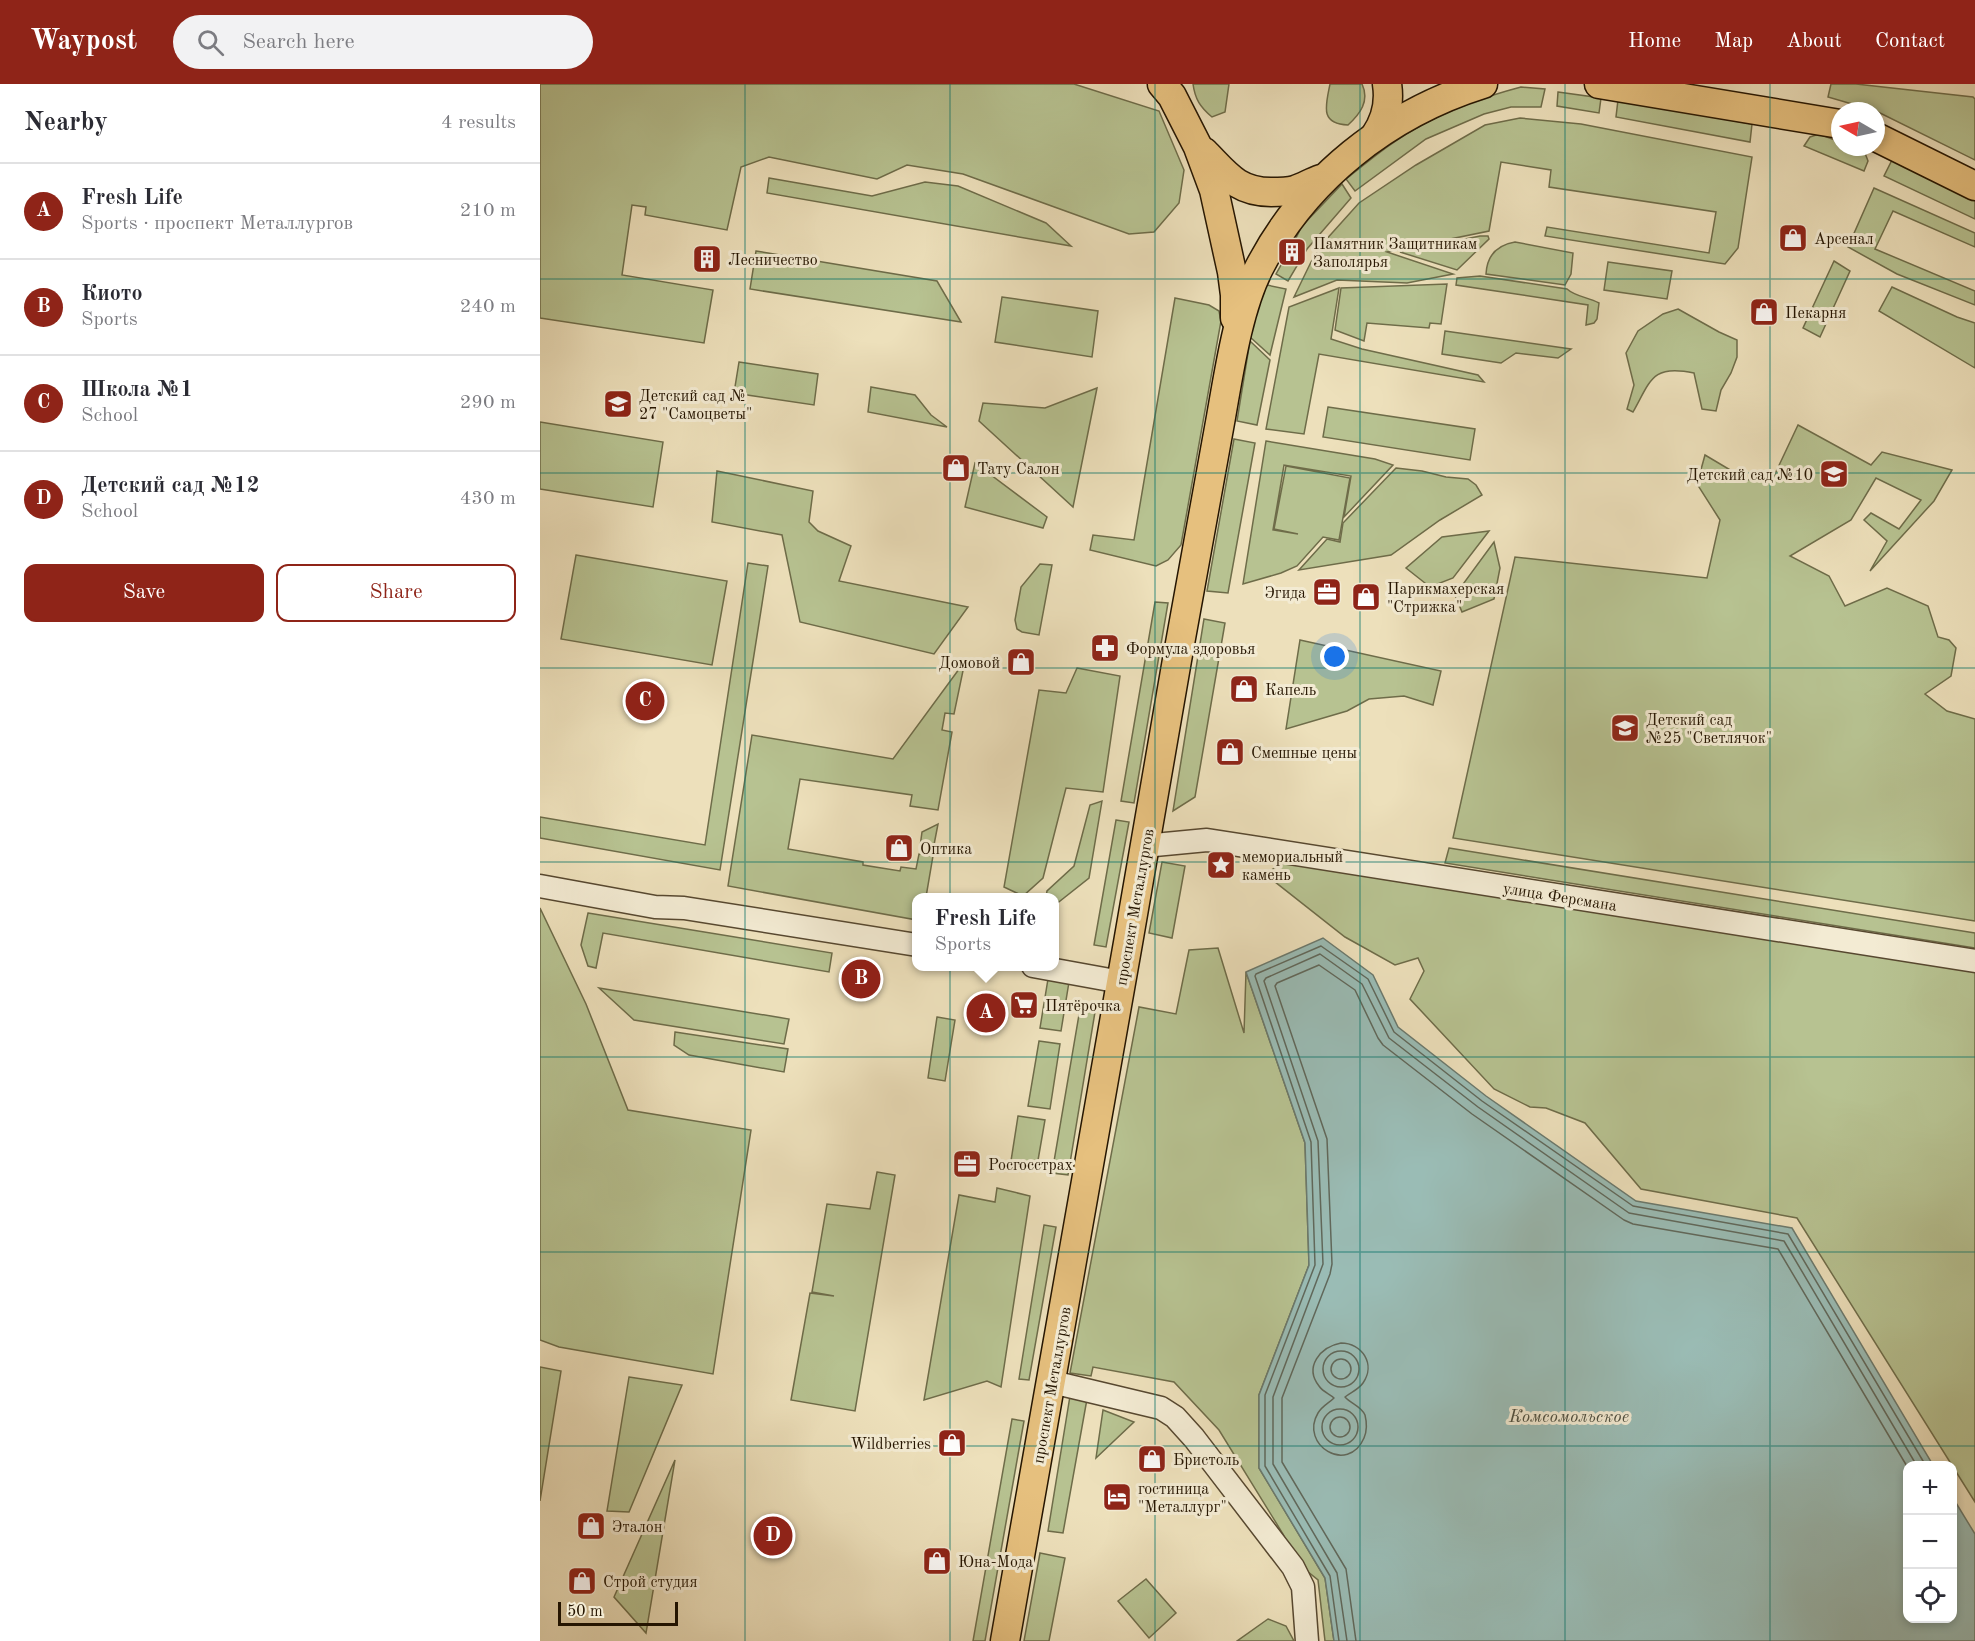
<!DOCTYPE html>
<html lang="en">
<head>
<meta charset="utf-8">
<style>
  body { margin:0; font-family:"Old Standard TT",serif; background:#f2f2f3; color:#2b2b33 }
  .controls { position:absolute; right:18px; bottom:18px; display:grid; overflow:hidden; border-radius:12px; box-shadow:0 3px 9px #0003 }
  .controls button { width:54px; height:54px; display:grid; place-items:center; padding:0; border:0; border-bottom:2px solid #e1e1e2; background:#fff; color:#2b2b33; font:30px sans-serif }
  .compass { position:absolute; left:1291px; top:18px; width:54px; height:54px; border-radius:50%; background:#fff; box-shadow:0 3px 9px #0003; rotate:279deg }
  .scale { position:absolute; left:18px; bottom:15px; width:120px; box-sizing:border-box; padding-left:6px; border:3px solid #251501; border-top:0; font-size:16px; line-height:21px; white-space:nowrap; color:#251501; -webkit-text-stroke:4px #f3ebd3; paint-order:stroke }
  .you { position:absolute; left:795px; top:573px; width:21px; height:21px; margin:-15px; border:4px solid #fff; border-radius:50%; background:#1a73e8; box-shadow:0 0 0 9px #1a73e833 }
  .badge { display:grid; place-items:center; width:39px; height:39px; border-radius:50%; background:#8f2418; color:#fff; font-size:20px; font-weight:700 }
  .pin { position:absolute; translate:-50% -50%; border:3px solid #fff; box-shadow:0 2px 6px #0006 }
  .popup { position:absolute; left:372px; top:809px; width:147px; height:78px; box-sizing:border-box; display:grid; place-content:center; border-radius:12px; background:#fff; filter:drop-shadow(0 2px 4px #0005); font-size:20px; white-space:nowrap; color:#7c7c81 }
  .popup b { font-size:22px; color:#2b2b33 }
  .popup::after { content:''; position:absolute; left:50%; top:100%; margin-left:-12px; border:12px solid transparent; border-top-color:#fff }
  .list { margin:0; padding:0; list-style:none }
  h2 { display:flex; justify-content:space-between; align-items:center; height:78px; margin:0; padding:0 24px; font-size:26px }
  h2 small { font-size:20px; font-weight:400; color:#7c7c81 }
  .list li { display:grid; grid-template-columns:39px 1fr auto; gap:18px; align-items:center; box-sizing:border-box; height:96px; padding:0 24px; border-top:2px solid #e1e1e2 }
  .list b { display:block; font-size:22px; white-space:nowrap }
  .list p { margin:0; font-size:20px; white-space:nowrap; color:#7c7c81 }
  .list em { font-size:20px; font-style:normal; color:#7c7c81 }
  .actions { display:flex; gap:12px; padding:18px 24px }
  .actions a { flex:1; padding:14px 0; border:2px solid #8f2418; border-radius:12px; text-align:center; font-size:21px; color:#8f2418 }
  .actions .main { background:#8f2418; color:#fff }
  .icon { flex:none; width:33px; height:33px; fill:none; stroke:currentColor; stroke-width:2; stroke-linecap:round; stroke-linejoin:round }
  .map { position:relative; flex:none; width:1435px; height:1557px; overflow:hidden }
  header { display:flex; align-items:center; gap:36px; box-sizing:border-box; height:84px; padding:0 30px; background:#8f2418; color:#fff }
  header strong { font-size:28px }
  nav { display:flex; gap:33px; margin-inline-start:auto; font-size:21px }
  .search { width:420px; height:54px; background:#f2f2f3; display:flex; align-items:center; gap:15px; box-sizing:border-box; padding:0 21px; border-radius:33px; color:#7c7c81; font-size:22px }
  main { display:flex }
  aside { flex:1; background:#fff }
  .map>svg:first-child { display:block }
  .green { fill:#b7c291; stroke:#6e6c49; stroke-width:1.5 }
  .water { fill:#9abcb5; stroke:#6b796d; stroke-width:1.5 }
  .lines { fill:none; stroke-linecap:round; stroke-linejoin:round }
  .shore { stroke:#60685b; stroke-width:1.5 }
  .minor-casing { stroke:#574830; stroke-width:25 }
  .major-casing { stroke:#251501; stroke-width:31 }
  .minor { stroke:#f3ebd3; stroke-width:22 }
  .major { stroke:#e6c07e; stroke-width:28 }
  .grid { fill:none; stroke:#0f766e; stroke-width:1.5; stroke-opacity:0.55 }
  .labels { text-anchor:middle; stroke-width:6; stroke-linejoin:round; paint-order:stroke }
  .poi-label { font-size:16px; fill:#251501; stroke:#f3ebd3; text-anchor:start }
  .street-label { font-size:16px; fill:#251501; stroke:#f3ebd3 }
  .water-label { font-size:18px; font-style:italic; fill:#4e4f40; stroke:#f3ebd3 }
</style>
</head>
<body>
<header>
<strong>Waypost</strong>
<div class="search"><svg class="icon" aria-label="search" viewBox="0 0 24 24"><circle cx="10" cy="10" r="6"/><path d="M15 15l6 6"/></svg>Search here</div>
<nav><a>Home</a><a>Map</a><a>About</a><a>Contact</a></nav>
</header>
<main>
<aside>
<h2>Nearby<small>4 results</small></h2>
<ul class="list">
<li><span class="badge">A</span><div><b>Fresh Life</b><p>Sports · проспект Металлургов</p></div><em>210 m</em></li>
<li><span class="badge">B</span><div><b>Киото</b><p>Sports</p></div><em>240 m</em></li>
<li><span class="badge">C</span><div><b>Школа №1</b><p>School</p></div><em>290 m</em></li>
<li><span class="badge">D</span><div><b>Детский сад №12</b><p>School</p></div><em>430 m</em></li>
</ul>
<div class="actions"><a class="main">Save</a><a>Share</a></div>
</aside>
<div class="map">
<svg width="1435" height="1557" viewBox="0 0 1435 1557">
  <rect width="100%" height="100%" fill="#ede0bb"/>
  <filter id="stains"><feTurbulence type="fractalNoise" baseFrequency=".00333" numOctaves="4"/><feColorMatrix values="0 0 0 0 .2 0 0 0 0 .09 0 0 0 0 .02 0 0 0 .5 -.17"/></filter>
  <radialGradient id="worn" r=".72"><stop offset=".6" stop-color="#630" stop-opacity="0"/><stop offset="1" stop-color="#630" stop-opacity=".3"/></radialGradient>
  <g class="green">
    <polygon points="0,0 534,0 619,27 644,86 639,119 614,148 589,150 423,90 367,81 337,95 229,73 201,83 187,146 105,131 106,123 92,121 82,191 173,206 164,259 0,234"/>
    <path d="M 653,0 L 689,0 L 685,28 L 672,33 C 660,23 655,15 653,0 Z"/>
    <path d="M 790,0 L 822,0 C 830,17 820,30 808,41 C 779,40 786,21 790,0 Z"/>
    <polygon points="1291,0 1316,0 1433,13 1435,15 1435,76 1336,27 1288,13"/>
    <path d="M 981,3 L 1005,5 L 1001,23 L 971,23 L 944,30 L 886,55 L 815,107 L 806,95 C 830,76 855,55 882,41 C 913,24 947,12 981,3 Z"/>
    <polygon points="1018,8 1061,14 1059,29 1017,22"/>
    <polygon points="1078,16 1212,40 1210,58 1076,33"/>
    <polygon points="980,34 1041,40 1212,73 1198,164 1185,180 1005,152 1007,143 1169,169 1176,128 1009,103 1011,86 961,78 949,147 847,168 913,190 867,199 797,196 754,213 771,178 784,158 819,119 876,81 945,41"/>
    <polygon points="1279,50 1300,58 1300,63 1312,63 1325,69 1328,77 1324,87 1264,62 1270,53"/>
    <polygon points="1352,76 1435,115 1435,135 1344,92"/>
    <polygon points="229,94 332,112 385,98 418,102 506,139 531,162 227,109"/>
    <polygon points="802,100 811,114 767,165 748,197 736,190 745,174 751,177 760,163 754,158 762,142"/>
    <polygon points="1334,104 1435,149 1435,163 1353,127 1335,165 1435,207 1435,221 1357,190 1308,163"/>
    <polygon points="940,152 948,152 949,155 917,186 860,168"/>
    <path d="M 975,158 L 1033,169 L 1031,190 L 1025,201 L 946,190 C 947,171 957,161 975,158 Z"/>
    <polygon points="216,167 397,197 421,238 210,205"/>
    <polygon points="1294,177 1310,187 1280,253 1263,244"/>
    <polygon points="1068,178 1132,187 1127,215 1064,206"/>
    <path d="M 940,192 L 1027,205 C 1036,213 1048,213 1059,219 L 1057,235 L 1054,239 L 1046,241 L 1048,221 L 916,201 L 917,194 Z"/>
    <polygon points="722,200 746,205 730,271 710,253"/>
    <polygon points="907,200 901,240 890,239 889,244 827,239 824,257 795,246 801,204"/>
    <polygon points="1352,203 1417,233 1435,239 1435,284 1339,227"/>
    <polygon points="799,204 791,255 822,265 938,291 944,298 779,270 764,350 726,345 749,223"/>
    <polygon points="462,213 558,227 552,273 455,258"/>
    <polygon points="635,214 669,221 679,227 681,237 641,461 628,476 616,482 550,466 553,451 594,456"/>
    <path d="M 1138,225 L 1179,248 L 1197,256 L 1197,273 L 1191,289 L 1181,306 L 1176,327 L 1162,325 L 1154,289 C 1112,280 1111,296 1093,328 L 1087,325 L 1094,301 L 1086,269 L 1098,247 L 1123,230 Z"/>
    <polygon points="905,247 1031,265 1018,274 976,269 961,279 902,270"/>
    <polygon points="710,257 730,276 717,341 697,337"/>
    <polygon points="199,278 278,290 274,321 194,309"/>
    <polygon points="331,303 375,311 391,331 407,343 328,328"/>
    <polygon points="557,304 533,423 439,337 443,319 505,324"/>
    <polygon points="788,323 935,345 930,376 783,353"/>
    <polygon points="0,338 123,358 113,423 0,405"/>
    <polygon points="1258,341 1331,381 1342,368 1412,386 1394,417 1330,487 1347,457 1324,436 1331,429 1359,445 1381,416 1336,394 1311,436 1250,472 1289,492 1305,522 1347,504 1388,522 1398,553 1409,556 1416,564 1411,592 1385,610 1407,627 1435,635 1435,837 913,754 975,473 1167,494 1180,436 1157,400 1165,371 1207,396 1234,392"/>
    <polygon points="694,355 715,359 688,509 667,507"/>
    <polygon points="726,357 835,375 853,381 804,433 811,392 744,381 733,446 758,450 734,445 746,382 810,394 799,456 783,453 757,482 741,489 703,500"/>
    <polygon points="435,379 507,433 503,444 425,423"/>
    <polygon points="856,384 882,387 906,393 928,395 936,401 942,411 900,436 851,471 759,486 787,455 800,458 803,439"/>
    <polygon points="177,387 273,407 269,438 278,447 311,462 299,497 428,523 394,570 260,538 242,451 172,438"/>
    <polygon points="949,447 913,494 890,503 866,484 902,453"/>
    <polygon points="954,458 960,484 954,515 922,528 915,511"/>
    <polygon points="36,471 187,497 172,581 21,555"/>
    <polygon points="208,479 228,482 180,786 0,754 0,733 165,761"/>
    <polygon points="500,480 512,481 499,551 482,548 477,545 475,536 481,503"/>
    <polygon points="615,518 628,519 594,719 581,717"/>
    <polygon points="664,535 685,539 655,713 633,727"/>
    <polygon points="760,556 901,587 893,621 864,612 829,615 807,627 746,645"/>
    <polygon points="425,577 414,630 405,629 402,646 412,648 398,726 370,722 372,711 260,695 248,765 323,778 323,781 360,787 361,783 376,785 379,770 393,772 386,813 377,814 377,836 188,802 212,651 353,675"/>
    <polygon points="537,584 580,592 563,708 526,704 503,794 483,812 464,803 499,606 526,609"/>
    <polygon points="562,717 549,794 515,821 515,814 506,813 507,807 534,782 550,721"/>
    <polygon points="576,736 589,738 566,863 554,861"/>
    <polygon points="398,740 393,766 380,763 382,748"/>
    <polygon points="909,764 1435,849 1435,864 905,779"/>
    <polygon points="749,775 1435,888 1435,1418 1257,1134 1101,1105 1045,1039 1006,1024 990,1023 954,1005 870,915 884,887 878,874 855,881 805,853 725,790"/>
    <polygon points="622,778 645,782 632,854 609,849"/>
    <polygon points="0,824 46,920 88,1026 211,1046 173,1290 19,1263 0,1256"/>
    <polygon points="48,829 292,869 289,888 63,849 56,884 48,882 41,861"/>
    <polygon points="678,864 704,949 706,888 765,1059 769,1181 719,1311 719,1384 785,1494 794,1557 785,1557 778,1496 757,1479 743,1450 679,1346 634,1298 553,1283 551,1292 530,1289 599,923 636,930 649,866"/>
    <polygon points="508,895 529,898 521,947 500,944"/>
    <polygon points="59,904 249,935 244,960 94,936"/>
    <polygon points="541,919 556,922 528,1091 512,1089"/>
    <polygon points="397,933 415,936 405,997 388,994"/>
    <polygon points="135,948 248,965 244,988 149,971 134,961"/>
    <polygon points="499,957 520,960 510,1025 488,1022"/>
    <polygon points="478,1032 505,1036 497,1082 471,1077"/>
    <polygon points="337,1088 355,1091 315,1327 251,1316 270,1209 294,1212 272,1208 287,1120 330,1125"/>
    <polygon points="457,1104 490,1112 461,1303 447,1297 384,1316 419,1111 455,1118"/>
    <polygon points="504,1141 516,1143 489,1296 479,1295"/>
    <polygon points="0,1283 21,1287 0,1417"/>
    <polygon points="89,1293 142,1301 89,1428 67,1427"/>
    <polygon points="530,1312 547,1315 523,1449 508,1447"/>
    <polygon points="563,1326 594,1338 556,1374"/>
    <polygon points="472,1335 484,1337 445,1557 433,1557"/>
    <polygon points="135,1376 106,1549 74,1513"/>
    <polygon points="500,1469 525,1474 509,1557 484,1557"/>
    <polygon points="606,1495 636,1529 609,1554 578,1517"/>
    <polygon points="728,1535 746,1542 754,1557 697,1557"/>
  </g>
  <polygon class="water" points="783,854 833,891 858,943 946,1012 1096,1117 1252,1144 1393,1381 1368,1382 1368,1534 1412,1534 1413,1414 1435,1450 1435,1557 794,1557 785,1494 719,1384 719,1311 769,1181 765,1059 706,888"/>
  <g class="lines">
    <g class="shore">
      <path d="M 801,1259 C 822,1259 836,1280 823,1299 C 818,1306 811,1308 805,1313 C 811,1320 821,1322 825,1331 C 827,1339 827,1347 824,1354 C 808,1391 759,1361 778,1329 C 782,1322 789,1319 794,1314 C 790,1310 783,1308 779,1302 C 764,1283 780,1263 801,1259 Z"/>
      <circle cx="801" cy="1285" r="18"/>
      <circle cx="801" cy="1285" r="10"/>
      <circle cx="800" cy="1343" r="18"/>
      <circle cx="800" cy="1343" r="10"/>
      <polyline points="799,1557 790,1492 725,1382 725,1311 775,1181 771,1058 715,892 716,890 781,862 828,895 854,948 942,1017 1093,1122 1248,1150 1386,1382"/>
      <polyline points="807,1557 797,1489 733,1380 733,1313 783,1180 778,1057 724,897 726,894 780,870 822,900 849,954 938,1023 1089,1129 1244,1157 1377,1382"/>
      <polyline points="816,1557 806,1485 742,1378 742,1314 790,1190 792,1180 787,1055 735,902 737,899 779,881 815,906 838,954 843,961 932,1030 1084,1136 1093,1140 1238,1165 1368,1384"/>
    </g>
    <g class="minor-casing">
      <g id="minor">
        <polyline points="604,762 667,756 1435,877"/>
        <polyline points="0,802 115,823 144,824 377,861"/>
        <polyline points="493,882 581,898"/>
        <polyline points="512,1298 621,1324 635,1333 654,1354 753,1483 763,1503 767,1557"/>
      </g>
    </g>
    <g class="major-casing">
      <g id="major">
        <polyline points="622,0 632,12 658,63 674,106 692,188 695,211 695,234"/>
        <polyline points="1059,0 1300,40"/>
        <path d="M 835,52 C 846,36 850,19 847,0"/>
        <polyline points="1336,53 1435,102"/>
        <path d="M 664,68 C 686,90 697,108 731,108 C 739,108 747,108 755,106 C 764,103 772,98 781,95"/>
        <path d="M 465,1557 C 525,1230 580,903 637,576 C 651,495 666,414 681,333 C 689,288 698,225 719,184 C 765,95 847,30 943,0"/>
      </g>
    </g>
    <use href="#minor" class="minor"/>
    <use href="#major" class="major"/>
  </g>
  <path class="grid" d="M 205,0 L 205,1557M 410,0 L 410,1557M 615,0 L 615,1557M 820,0 L 820,1557M 1025,0 L 1025,1557M 1230,0 L 1230,1557M 0,195 L 1435,195M 0,389 L 1435,389M 0,584 L 1435,584M 0,778 L 1435,778M 0,973 L 1435,973M 0,1168 L 1435,1168M 0,1362 L 1435,1362"/>
  <defs>
    <g id="shop-square" transform="scale(1.5)"><rect x="-9" y="-9" width="18" height="18" rx="4" fill="#8f2418" stroke="#f3ebd3"/><path d="M-5-2.5h2.3a2.7 3.5 0 0 1 5.4 0H5L5.5 6h-11ZM-1.5-2.5h3a1.5 2.3 0 0 0-3 0Z" fill="#fff"/></g>
    <g id="building-square" transform="scale(1.5)"><rect x="-9" y="-9" width="18" height="18" rx="4" fill="#8f2418" stroke="#f3ebd3"/><path d="M-4-6H4V6H1V3H-1V6H-4ZM-2.5-4.3h1.7v1.8h-1.7ZM.8-4.3h1.7v1.8H.8ZM-2.5-1h1.7V.8h-1.7ZM.8-1h1.7V.8H.8Z" fill="#fff"/></g>
    <g id="school-square" transform="scale(1.5)"><rect x="-9" y="-9" width="18" height="18" rx="4" fill="#8f2418" stroke="#f3ebd3"/><path d="M0-5L7-2L0 1L-7-2ZM-4 1L0 2.5L4 1V4Q0 6-4 4Z" fill="#fff"/></g>
    <g id="office-square" transform="scale(1.5)"><rect x="-9" y="-9" width="18" height="18" rx="4" fill="#8f2418" stroke="#f3ebd3"/><path d="M-6-3h4V-5.5h4V-3h4V5H-6ZM-1-4.5V-3h2v-1.5ZM-6 0V1H6V0Z" fill="#fff"/></g>
    <g id="pharmacy-square" transform="scale(1.5)"><rect x="-9" y="-9" width="18" height="18" rx="4" fill="#8f2418" stroke="#f3ebd3"/><path d="M-2-6h4v4h4v4h-4v4h-4v-4h-4v-4h4Z" fill="#fff"/></g>
    <g id="sight-square" transform="scale(1.5)"><rect x="-9" y="-9" width="18" height="18" rx="4" fill="#8f2418" stroke="#f3ebd3"/><path d="M0-6L1.8-2.2L6-1.7L2.9 1.2L3.7 5.4L0 3.3L-3.7 5.4L-2.9 1.2L-6-1.7L-1.8-2.2Z" fill="#fff"/></g>
    <g id="supermarket-square" transform="scale(1.5)"><rect x="-9" y="-9" width="18" height="18" rx="4" fill="#8f2418" stroke="#f3ebd3"/><path d="M-6-5.5h2.5l.6 2H6L4.5 2H-2.5L-4.4-4H-6ZM-1.5 3.2a1.3 1.3 0 1 0 .1 0ZM3 3.2a1.3 1.3 0 1 0 .1 0Z" fill="#fff"/></g>
    <g id="hotel-square" transform="scale(1.5)"><rect x="-9" y="-9" width="18" height="18" rx="4" fill="#8f2418" stroke="#f3ebd3"/><path d="M-6-4.5h1.5V1H6V5H4.5V3h-9V5H-6ZM-4 0a1.8 1.8 0 1 1 3.6 0ZM.5 0V-2.5h3Q6-2.5 6 0Z" fill="#fff"/></g>
  </defs>
  <g fill-rule="evenodd">
    <use href="#shop-square" x="1253" y="154"/>
    <use href="#building-square" x="752" y="168"/>
    <use href="#building-square" x="167" y="175"/>
    <use href="#shop-square" x="1224" y="228"/>
    <use href="#school-square" x="78" y="320"/>
    <use href="#shop-square" x="416" y="384"/>
    <use href="#school-square" x="1294" y="390"/>
    <use href="#office-square" x="787" y="508"/>
    <use href="#shop-square" x="826" y="513"/>
    <use href="#pharmacy-square" x="565" y="564"/>
    <use href="#shop-square" x="481" y="578"/>
    <use href="#shop-square" x="704" y="605"/>
    <use href="#school-square" x="1085" y="644"/>
    <use href="#shop-square" x="690" y="668"/>
    <use href="#shop-square" x="359" y="764"/>
    <use href="#sight-square" x="681" y="781"/>
    <use href="#supermarket-square" x="484" y="921"/>
    <use href="#office-square" x="427" y="1080"/>
    <use href="#shop-square" x="412" y="1359"/>
    <use href="#shop-square" x="612" y="1375"/>
    <use href="#hotel-square" x="577" y="1413"/>
    <use href="#shop-square" x="51" y="1442"/>
    <use href="#shop-square" x="397" y="1477"/>
    <use href="#shop-square" x="42" y="1497"/>
  </g>
  <g class="labels">
    <g class="poi-label">
      <text x="1274" y="160">Арсенал</text>
      <text x="773" y="165">Памятник Защитникам<tspan x="773" dy="18">Заполярья</tspan></text>
      <text x="188" y="181">Лесничество</text>
      <text x="1245" y="234">Пекарня</text>
      <text x="99" y="317">Детский сад №<tspan x="99" dy="18">27 "Самоцветы"</tspan></text>
      <text x="437" y="390">Тату Салон</text>
      <text x="1273" y="396" text-anchor="end">Детский сад №10</text>
      <text x="847" y="510">Парикмахерская<tspan x="847" dy="18">"Стрижка"</tspan></text>
      <text x="766" y="514" text-anchor="end">Эгида</text>
      <text x="586" y="570">Формула здоровья</text>
      <text x="460" y="584" text-anchor="end">Домовой</text>
      <text x="725" y="611">Капель</text>
      <text x="1106" y="641">Детский сад<tspan x="1106" dy="18">№25 "Светлячок"</tspan></text>
      <text x="711" y="674">Смешные цены</text>
      <text x="380" y="770">Оптика</text>
      <text x="702" y="778">мемориальный<tspan x="702" dy="18">камень</tspan></text>
      <text x="505" y="927">Пятёрочка</text>
      <text x="448" y="1086">Росгосстрах</text>
      <text x="391" y="1365" text-anchor="end">Wildberries</text>
      <text x="633" y="1381">Бристоль</text>
      <text x="598" y="1410">гостиница<tspan x="598" dy="18">"Металлург"</tspan></text>
      <text x="72" y="1448">Эталон</text>
      <text x="418" y="1483">Юна-Мода</text>
      <text x="63" y="1503">Строй студия</text>
    </g>
    <g class="street-label">
      <text transform="translate(1020 812) rotate(9)" y="6">улица Ферсмана</text>
      <text transform="translate(594 823) rotate(-80)" y="6">проспект Металлургов</text>
      <text transform="translate(511 1301) rotate(-80)" y="6">проспект Металлургов</text>
    </g>
    <g class="water-label">
      <text x="1029" y="1338">Комсомольское</text>
    </g>
  </g>
  <rect width="100%" height="100%" filter="url(#stains)"/>
  <rect width="100%" height="100%" fill="url(#worn)"/>
</svg>
<div class="controls">
<button>+</button>
<button>−</button>
<button><svg class="icon" aria-label="locate" viewBox="0 0 24 24"><circle cx="12" cy="12" r="6"/><path d="M12 2v4M12 18v4M2 12h4M18 12h4"/></svg></button>
</div>
<svg class="compass" viewBox="-18 -18 36 36"><path d="M0-13l5 13h-10z" fill="#e53935"/><path d="M0 13l5-13h-10z" fill="#7c7c81"/></svg>
<div class="scale">50 m</div>
<div class="you"></div>
<div class="pin badge" style="left:446px;top:929px">A</div>
<div class="popup"><b>Fresh Life</b>Sports</div>
<div class="pin badge" style="left:321px;top:895px">B</div>
<div class="pin badge" style="left:105px;top:617px">C</div>
<div class="pin badge" style="left:233px;top:1452px">D</div>
</div>
</main>
</body>
</html>
